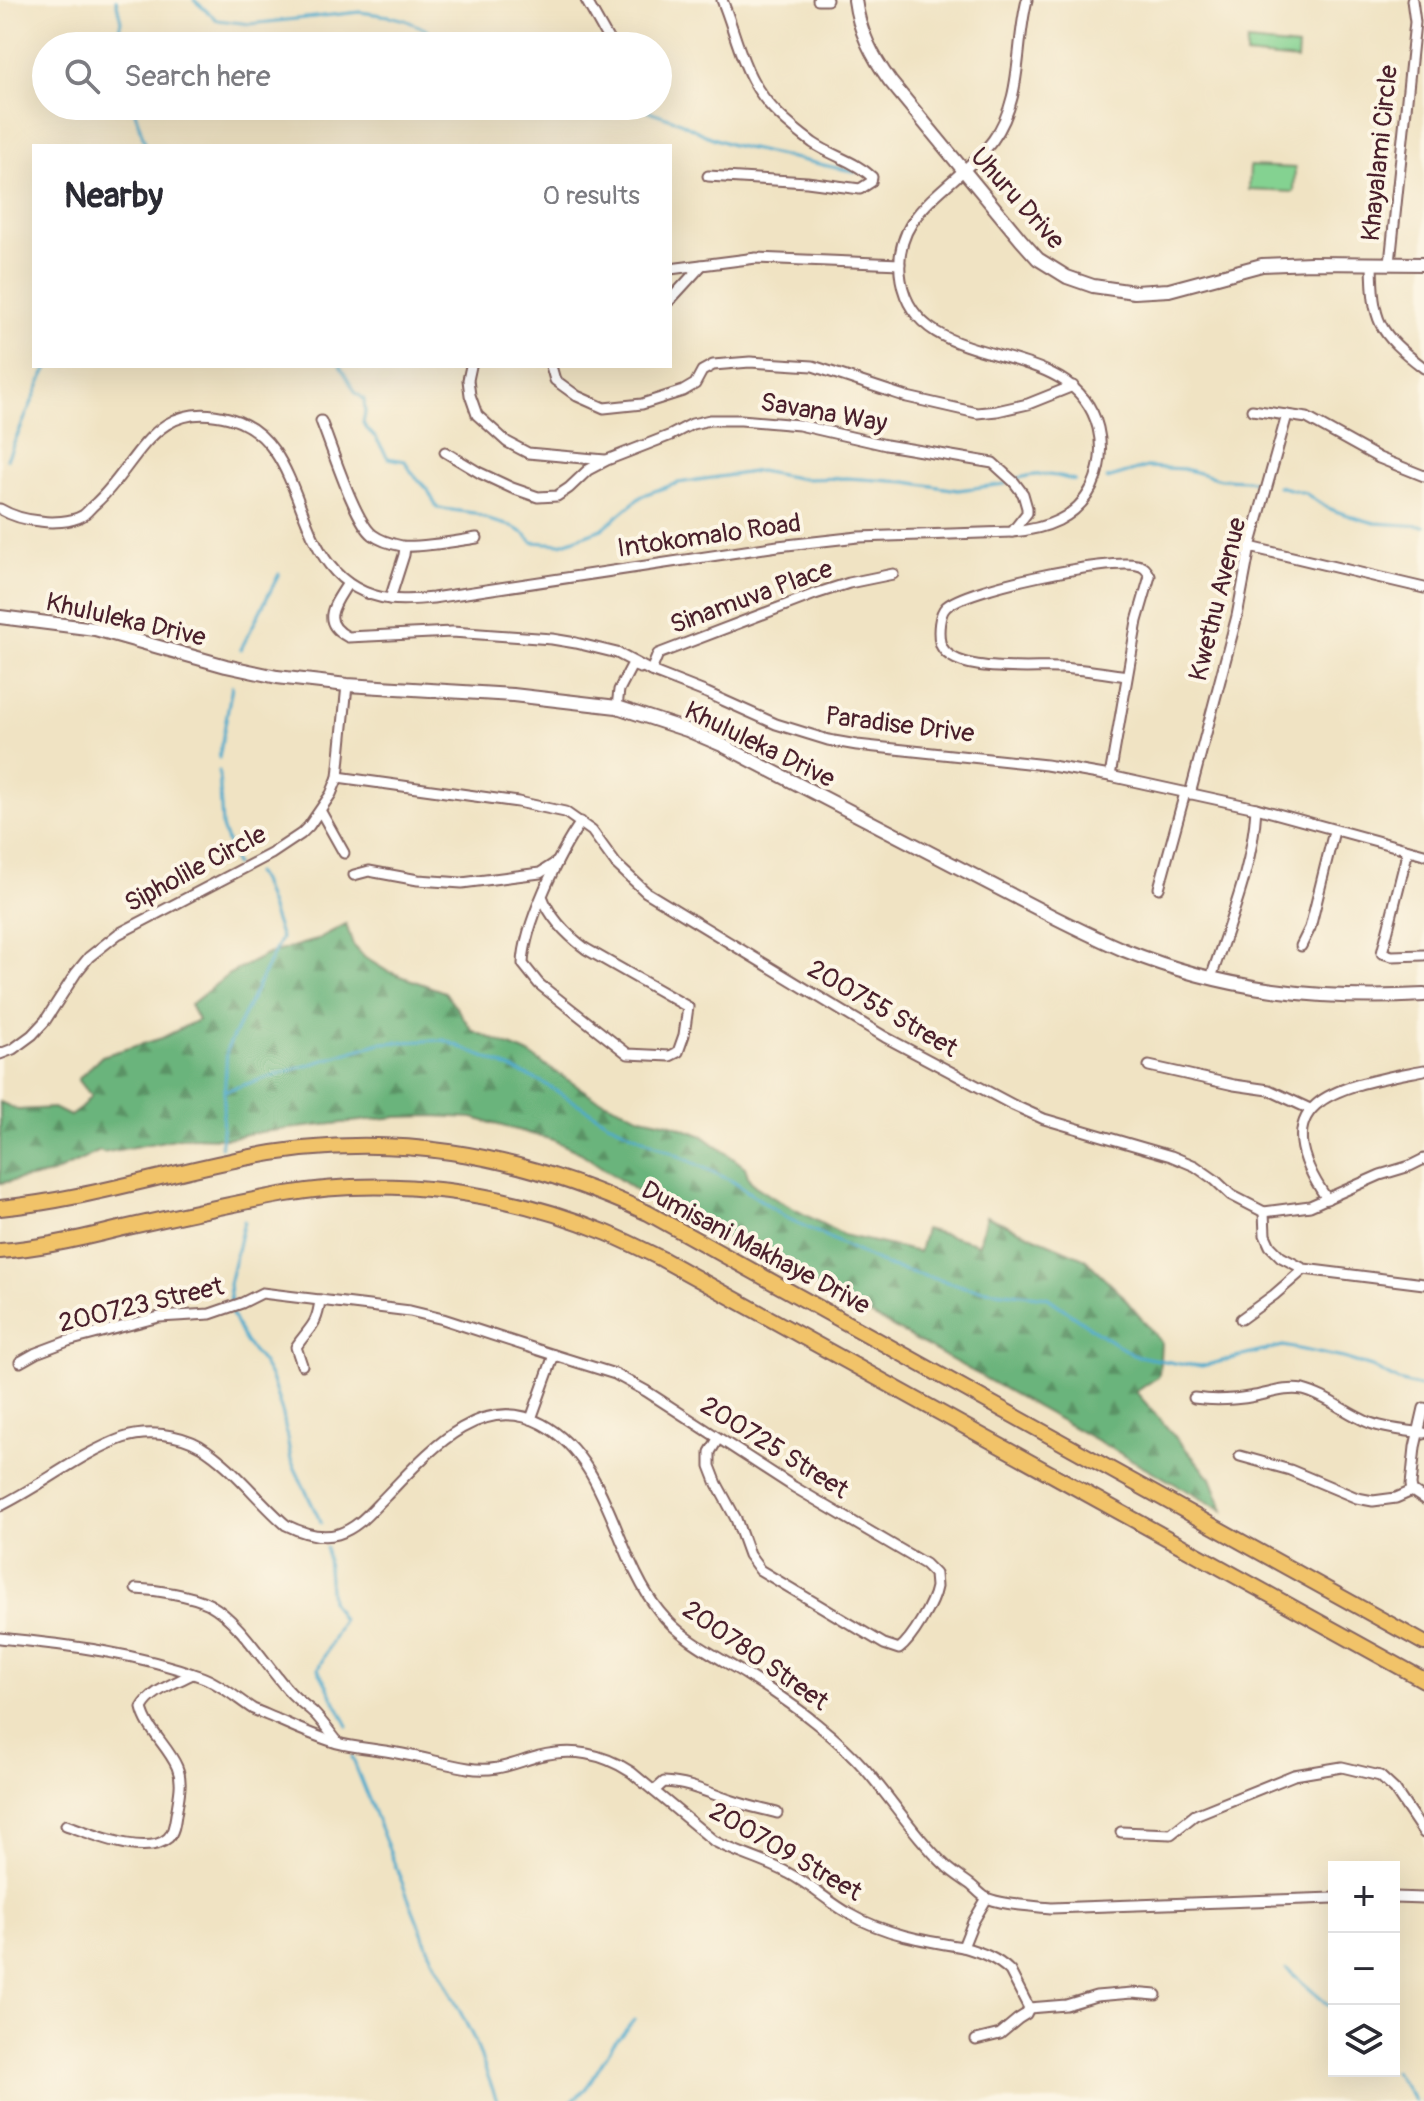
<!DOCTYPE html>
<html lang="en">
<head>
<meta charset="utf-8">
<style>
  body { margin:0; font-family:Pangolin,sans-serif; background:#f2f2f3; color:#2b2b33 }
  .controls { position:absolute; right:24px; bottom:24px; display:grid; overflow:hidden; border-radius:0px; box-shadow:0 8px 32px #0002 }
  .controls button { width:72px; height:72px; display:grid; place-items:center; padding:0; border:0; border-bottom:2px solid #e1e1e2; background:#fff; color:#2b2b33; font:40px sans-serif }
  .list { margin:0; padding:0; list-style:none }
  h2 { display:flex; justify-content:space-between; align-items:center; height:104px; margin:0; padding:0 32px; font-size:34px }
  h2 small { font-size:26px; font-weight:400; color:#7c7c81 }
  .icon { flex:none; width:44px; height:44px; fill:none; stroke:currentColor; stroke-width:2; stroke-linecap:round; stroke-linejoin:round }
  .map { position:relative; flex:none; width:1424px; height:2101px; overflow:hidden }
  .search { position:absolute; background:#fff; box-shadow:0 8px 32px #0002; left:32px; top:32px; width:640px; height:88px; display:flex; align-items:center; gap:20px; box-sizing:border-box; padding:0 28px; border-radius:44px; color:#7c7c81; font-size:30px }
  .panel { position:absolute; background:#fff; box-shadow:0 8px 32px #0002; left:32px; top:144px; width:640px; height:224px; border-radius:0px }
  .map>svg:first-child { display:block }
  .forest { fill:url(#forest-firs); stroke:#5a6a53; stroke-width:2 }
  .garden { fill:#84d291; stroke:#67785e; stroke-width:2 }
  .lines { fill:none; stroke-linecap:round; stroke-linejoin:round }
  .stream { stroke:#4eaacc; stroke-width:3 }
  .minor-casing { stroke:#846460; stroke-width:13 }
  .tertiary-casing { stroke:#846460; stroke-width:16 }
  .primary-casing { stroke:#846460; stroke-width:18 }
  .minor { stroke:#fff; stroke-width:9 }
  .tertiary { stroke:#fff; stroke-width:12 }
  .primary { stroke:#f1c369; stroke-width:14 }
  .labels { text-anchor:middle; stroke-width:8; stroke-linejoin:round; paint-order:stroke }
  .street-label { font-size:26px; fill:#4a1f2b; stroke:#fcf5e5 }
</style>
</head>
<body>
<div class="map">
<svg width="1424" height="2101" viewBox="0 0 1424 2101">
  <defs>
    <pattern id="forest-firs" width="22" height="20" patternUnits="userSpaceOnUse" patternTransform="scale(2)"><rect width="22" height="20" fill="#6bb47b"/><path d="M5 1l3.5 6h-7zM16 11l3.5 6h-7z" fill="#5a9265"/></pattern>
  </defs>
  <rect width="100%" height="100%" fill="#fcf5e5"/>
  <filter id="ink" filterUnits="userSpaceOnUse"><feTurbulence type="fractalNoise" baseFrequency=".0125" numOctaves="2"/><feDisplacementMap in="SourceGraphic" scale="16" xChannelSelector="R" yChannelSelector="G"/><feConvolveMatrix kernelMatrix="1 2 1 2 8 2 1 2 1" color-interpolation-filters="sRGB"/></filter>
  <filter id="wash" filterUnits="userSpaceOnUse"><feTurbulence type="fractalNoise" baseFrequency=".006" numOctaves="4" result="noise"/><feDisplacementMap in="SourceGraphic" scale="32" xChannelSelector="R" yChannelSelector="G"/><feGaussianBlur stdDeviation="1.8" result="paint"/><feColorMatrix in="noise" values="0 0 0 0 0 0 0 0 0 0 0 0 0 0 0 0 0 1.4 0 .05"/><feComposite in="paint" operator="in"/></filter>
  <g filter="url(#wash)">
    <rect width="100%" height="100%" fill="#f0e3c3"/>
    <polygon class="forest" points="346,924 353,945 364,957 387,971 445,992 473,1031 527,1053 594,1097 641,1117 669,1123 703,1136 745,1167 749,1179 754,1185 777,1200 843,1235 919,1252 925,1229 979,1244 986,1216 1084,1258 1120,1293 1161,1342 1159,1376 1136,1392 1211,1478 1224,1511 876,1318 636,1191 581,1153 553,1140 473,1118 432,1116 396,1117 252,1133 227,1138 185,1137 103,1153 100,1151 52,1174 0,1183 0,1102 18,1110 54,1108 70,1116 81,1108 91,1096 78,1079 102,1056 162,1038 198,1020 190,1005 229,974 268,954 316,940"/>
    <g class="garden">
      <polygon points="1247,42 1298,47 1297,60 1246,55"/>
      <polygon points="1250,166 1295,168 1294,192 1249,190"/>
    </g>
    <g class="lines">
      <g class="stream">
        <polyline points="116,0 121,21 116,42 117,46"/>
        <polyline points="194,0 217,20 250,24 360,12 389,16 405,20 425,29 450,46"/>
        <polyline points="133,106 146,146"/>
        <polyline points="634,106 678,121 705,135 732,145 856,172"/>
        <polyline points="340,366 356,393 364,399 365,413 363,423 366,428 376,438 388,458 405,461 412,473 428,490 437,508 474,513 492,521 511,526 525,534 532,542 561,544 602,529 643,495 678,483 759,471 803,479 847,478 907,482 958,490 1005,484"/>
        <polyline points="7,459 42,379 49,366"/>
        <path d="M 1016,479 C 1037,472 1054,474 1075,481"/>
        <polyline points="1107,479 1147,467 1184,469 1221,479 1247,480 1260,483"/>
        <polyline points="1278,486 1305,493 1327,508 1350,516 1375,523 1424,526"/>
        <polyline points="241,649 279,574"/>
        <polyline points="219,758 232,686"/>
        <polyline points="219,771 222,827 235,865"/>
        <polyline points="224,1091 380,1043 444,1040 540,1081 611,1124 732,1181 787,1218 888,1266 969,1288 1047,1297 1091,1328 1133,1355 1180,1364 1202,1366 1283,1346 1343,1358 1372,1367 1398,1381 1420,1387"/>
        <polyline points="221,1147 227,1049 281,938 261,881 255,873"/>
        <polyline points="244,1221 229,1284 232,1315 245,1342 262,1362 271,1378 283,1415 291,1460 321,1523"/>
        <polyline points="326,1548 331,1601 342,1620 318,1669 348,1726"/>
        <polyline points="352,1757 429,1950 475,2041 497,2101"/>
        <polyline points="1287,1969 1334,2010"/>
        <polyline points="1394,2071 1415,2101"/>
        <polyline points="572,2101 585,2090 613,2045 634,2020"/>
        <polyline points="1422,2101 1424,2099"/>
      </g>
    </g>
  </g>
  <g filter="url(#ink)">
    <g class="lines">
      <g class="minor-casing">
        <g id="minor">
          <polyline points="586,0 612,46"/>
          <polyline points="818,0 827,0"/>
          <path d="M 708,176 L 807,182 L 860,189 L 871,182 L 872,177 C 855,161 832,156 813,143 C 790,126 767,107 753,81 C 739,56 733,26 722,0"/>
          <path d="M 1372,263 C 1373,322 1377,332 1424,368"/>
          <polyline points="1390,263 1415,22 1412,0"/>
          <polyline points="670,269 756,258 900,264"/>
          <polyline points="670,300 702,265"/>
          <polyline points="471,366 468,380 470,395 477,415 507,442 528,453 605,460"/>
          <polyline points="551,366 555,380 577,396 604,408 642,404 683,391 695,384 702,371 713,365 750,362 813,366 907,397 977,413 997,411 1028,404 1073,386"/>
          <polyline points="1252,410 1307,418 1379,458 1424,476"/>
          <path d="M 321,421 C 331,445 355,522 373,535 C 381,541 392,544 402,546 C 420,548 457,541 477,538"/>
          <polyline points="445,452 480,473 512,488 538,497 557,496 569,488 588,470 607,460 671,435 692,424 710,420 741,420 799,425 886,445 993,463 1014,482 1023,494 1027,508 1027,513 1012,532"/>
          <path d="M 0,509 C 12,516 27,520 40,521 C 52,523 71,522 82,516 C 87,513 91,507 96,503 C 138,465 153,397 229,418 C 319,443 282,584 390,599 C 404,601 419,599 433,598 L 778,546 L 858,537 L 1012,532 C 1045,529 1076,519 1092,487 C 1101,467 1103,449 1098,428 C 1073,330 918,380 901,280 C 889,210 958,187 993,140 C 1023,99 1015,47 1027,0"/>
          <polyline points="1250,547 1424,588"/>
          <path d="M 348,583 C 335,604 319,622 348,637 L 452,632 L 552,639 L 576,643 L 617,653 L 651,671 L 707,693 L 776,724 L 828,740 L 857,745 L 1046,765 L 1110,776 L 1256,808 L 1424,854"/>
          <polyline points="390,599 404,555 405,547"/>
          <polyline points="651,671 658,654 815,594 849,583 893,574"/>
          <polyline points="617,707 619,690 632,665 640,668"/>
          <path d="M 1110,776 L 1137,621 L 1150,576 C 1147,570 1144,566 1137,565 C 1110,558 966,588 946,607 C 939,614 938,632 940,642 C 948,676 1034,666 1060,668 C 1083,669 1105,673 1127,676"/>
          <polyline points="338,777 518,802 565,812 592,831 616,864 646,892 885,1037 1013,1105 1044,1119 1171,1156 1195,1166 1215,1180 1231,1195 1264,1212 1310,1206 1380,1175 1410,1166 1424,1159"/>
          <polyline points="1190,794 1237,616 1250,547 1287,415"/>
          <polyline points="321,812 344,853"/>
          <polyline points="1408,850 1382,953 1392,956 1424,955"/>
          <polyline points="354,875 369,871 418,880 462,883 540,873 557,862"/>
          <polyline points="1159,888 1185,793"/>
          <path d="M 542,896 C 550,918 567,935 586,949 L 688,1007 L 684,1035 L 678,1052 L 670,1056 L 628,1054 L 539,984 L 523,964 C 524,926 559,853 581,822"/>
          <polyline points="1301,946 1310,928 1334,831"/>
          <path d="M 1211,978 C 1229,923 1253,867 1256,808"/>
          <polyline points="0,1054 13,1049 32,1035 45,1021 76,973 89,957 118,934 271,854 301,834 309,826 331,794 338,777 347,685"/>
          <polyline points="1149,1066 1234,1085 1269,1090 1310,1109"/>
          <path d="M 1327,1199 C 1257,1097 1344,1086 1424,1070"/>
          <polyline points="1264,1212 1265,1235 1270,1246 1281,1257 1304,1269 1424,1284"/>
          <polyline points="1241,1319 1274,1295 1304,1269"/>
          <polyline points="20,1362 36,1353 68,1341 159,1317 210,1314 242,1303 262,1293 410,1311 443,1319 554,1355"/>
          <path d="M 302,1365 L 296,1347 C 309,1327 317,1327 320,1300"/>
          <path d="M 1194,1398 C 1214,1401 1234,1400 1255,1396 C 1271,1393 1287,1387 1303,1390 C 1327,1396 1347,1414 1370,1423 C 1387,1429 1406,1431 1424,1433"/>
          <polyline points="1424,1408 1415,1447 1411,1485 1412,1491 1424,1499"/>
          <path d="M 531,1419 L 554,1355 L 615,1374 L 646,1391 L 794,1487 L 925,1564 L 935,1574 C 935,1575 936,1586 936,1587 C 933,1604 912,1639 899,1649 L 884,1644 L 760,1570 L 749,1555 L 736,1519 L 717,1484 L 710,1466 L 710,1452 L 718,1439"/>
          <polyline points="1240,1456 1290,1470 1357,1498 1373,1501 1396,1498 1412,1491"/>
          <path d="M 0,1506 C 41,1486 81,1453 123,1438 C 147,1430 179,1434 200,1446 C 233,1466 257,1500 286,1525 C 302,1533 320,1539 338,1534 C 358,1528 371,1511 385,1497 C 425,1456 479,1390 542,1424 C 609,1460 614,1555 659,1611 C 682,1640 717,1656 747,1675 C 771,1690 795,1706 817,1724 C 833,1737 851,1753 865,1769 C 893,1801 916,1838 947,1867 C 955,1874 963,1879 971,1885 C 976,1889 980,1894 985,1897 C 999,1905 1034,1906 1051,1908 L 1334,1898"/>
          <path d="M 136,1589 C 157,1590 191,1595 209,1604 C 240,1621 266,1666 289,1691 C 296,1699 305,1705 313,1712 C 321,1720 329,1731 337,1741"/>
          <path d="M 0,1638 C 69,1645 137,1653 202,1677 C 221,1684 236,1698 253,1709 C 262,1713 272,1717 281,1721 C 299,1729 318,1737 337,1743 C 357,1748 378,1749 397,1753 C 421,1757 444,1764 468,1768 C 495,1773 514,1763 539,1756 C 573,1748 602,1753 631,1772 L 714,1841 C 738,1854 765,1860 788,1873 C 810,1884 828,1902 850,1914 C 884,1934 925,1941 963,1947 L 973,1922 L 987,1898"/>
          <path d="M 654,1791 L 664,1782 C 689,1783 709,1793 733,1801 C 747,1806 762,1809 777,1813"/>
          <path d="M 66,1825 C 90,1833 146,1858 168,1838 C 175,1832 175,1818 177,1809 C 179,1795 183,1781 177,1767 C 168,1746 147,1730 142,1708 C 152,1690 174,1684 192,1674"/>
          <polyline points="1121,1832 1171,1834 1195,1815 1294,1775 1342,1767 1380,1776 1395,1790 1424,1833"/>
          <polyline points="1394,1897 1424,1898"/>
          <path d="M 963,1947 C 980,1952 997,1958 1010,1971 L 1029,2008 L 1026,2014 L 1018,2019 L 1000,2034 L 976,2040"/>
          <polyline points="1029,2008 1066,2005 1096,1996 1132,1993 1156,1995"/>
        </g>
      </g>
      <g class="tertiary-casing">
        <g id="tertiary">
          <path d="M 855,0 C 859,31 872,56 890,81 L 1021,240 L 1038,259 L 1067,277 L 1093,286 L 1134,292 L 1169,290 L 1262,265 L 1311,263 L 1424,264"/>
          <path d="M 0,617 L 95,629 L 226,666 L 277,677 L 347,685 L 513,695 L 617,707 L 687,730 L 722,745 L 1052,916 C 1076,928 1100,940 1124,950 C 1223,990 1318,1001 1424,995"/>
        </g>
      </g>
      <g class="primary-casing">
        <g id="primary">
          <path d="M 0,1208 C 83,1200 163,1174 245,1158 C 387,1129 518,1153 648,1213 L 1424,1643"/>
          <path d="M 0,1251 C 41,1248 80,1239 119,1229 C 172,1217 226,1205 280,1195 C 389,1175 505,1191 607,1233 C 626,1241 644,1250 662,1259 L 1424,1680"/>
        </g>
      </g>
      <use href="#minor" class="minor"/>
      <use href="#tertiary" class="tertiary"/>
      <use href="#primary" class="primary"/>
    </g>
  </g>
  <g class="labels">
    <g class="street-label">
      <text transform="translate(1379 153) rotate(-84)" y="9">Khayalami Circle</text>
      <text transform="translate(1018 198) rotate(48)" y="9">Uhuru Drive</text>
      <text transform="translate(824 412) rotate(10)" y="9">Savana Way</text>
      <text transform="translate(709 535) rotate(-8)" y="9">Intokomalo Road</text>
      <text transform="translate(751 596) rotate(-20)" y="9">Sinamuva Place</text>
      <text transform="translate(1217 599) rotate(-76)" y="9">Kwethu Avenue</text>
      <text transform="translate(126 619) rotate(13)" y="9">Khululeka Drive</text>
      <text transform="translate(900 724) rotate(7)" y="9">Paradise Drive</text>
      <text transform="translate(760 744) rotate(26)" y="9">Khululeka Drive</text>
      <text transform="translate(195 868) rotate(-28)" y="9">Sipholile Circle</text>
      <text transform="translate(883 1008) rotate(30)" y="9">200755 Street</text>
      <text transform="translate(756 1247) rotate(28)" y="9">Dumisani Makhaye Drive</text>
      <text transform="translate(141 1304) rotate(-13)" y="9">200723 Street</text>
      <text transform="translate(775 1447) rotate(32)" y="9">200725 Street</text>
      <text transform="translate(756 1655) rotate(35)" y="9">200780 Street</text>
      <text transform="translate(786 1851) rotate(30)" y="9">200709 Street</text>
    </g>
  </g>
</svg>
<div class="controls">
<button>+</button>
<button>−</button>
<button><svg class="icon" aria-label="layers" viewBox="0 0 24 24"><path d="M12 4l9 5-9 5-9-5zM3 14l9 5 9-5"/></svg></button>
</div>
<div class="search"><svg class="icon" aria-label="search" viewBox="0 0 24 24"><circle cx="10" cy="10" r="6"/><path d="M15 15l6 6"/></svg>Search here</div>
<section class="panel">
<h2>Nearby<small>0 results</small></h2>
<ul class="list">
</ul>
</section>
</div>
</body>
</html>
